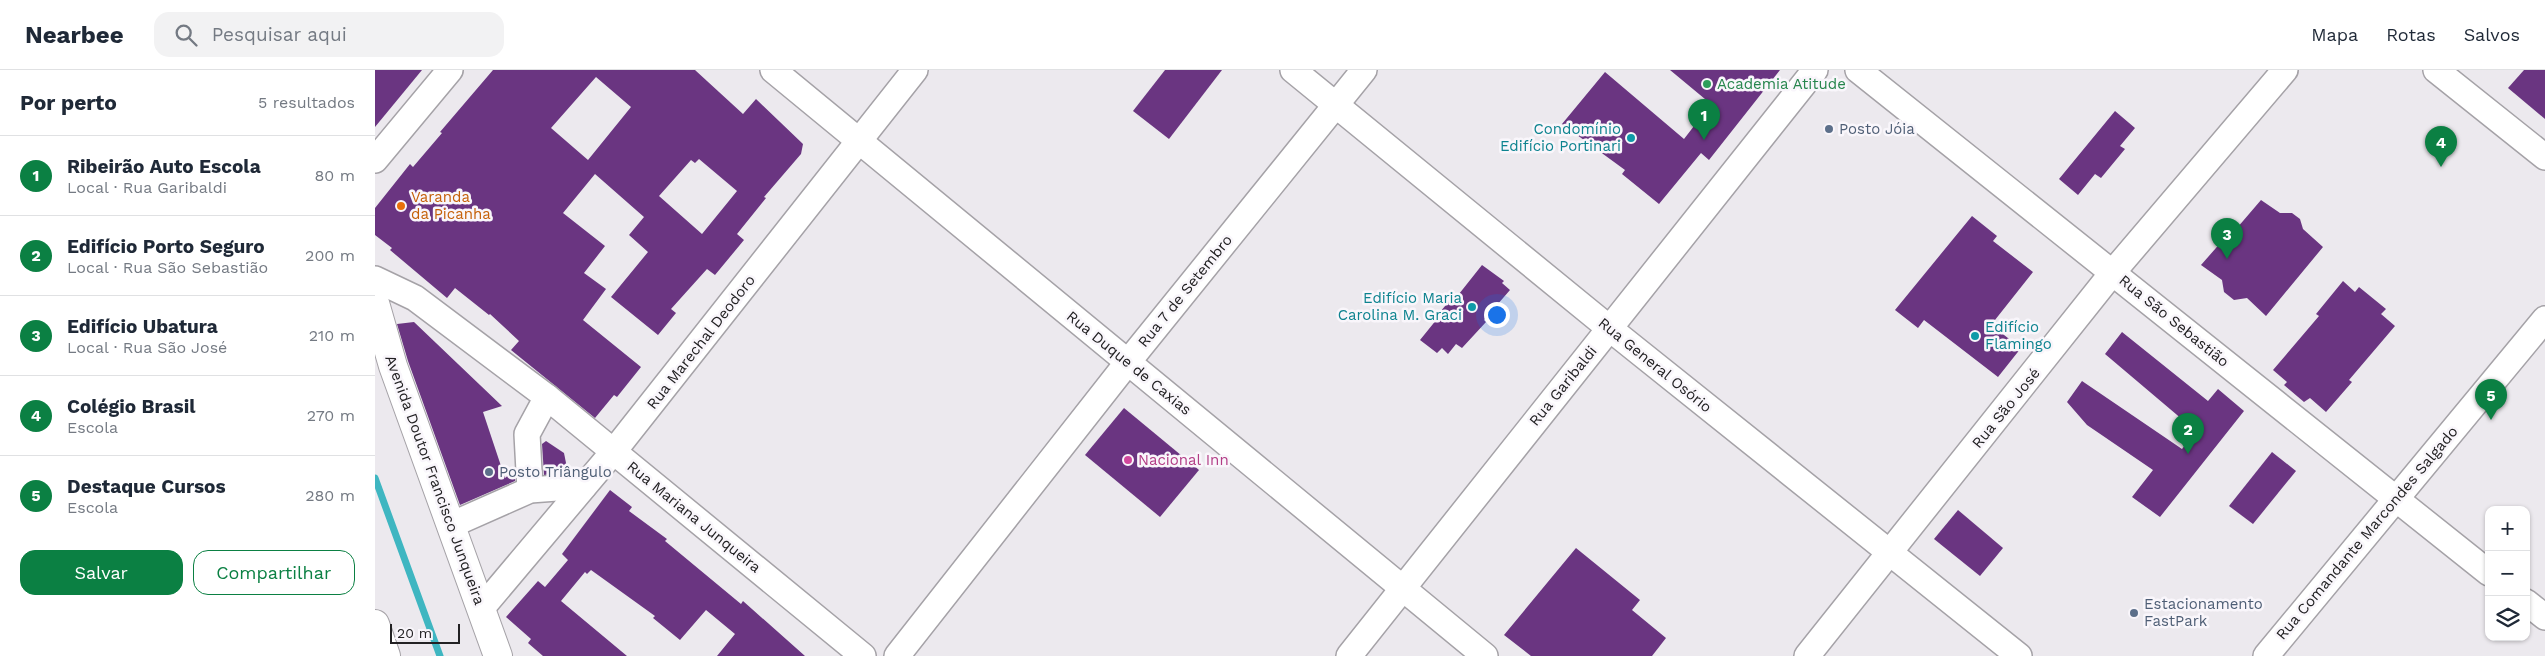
<!DOCTYPE html>
<html lang="pt">
<head>
<meta charset="utf-8">
<style>
  body { margin:0; font-family:"Work Sans",sans-serif; background:#f2f2f3; color:#1f2937 }
  .controls { position:absolute; right:15px; bottom:15px; display:grid; overflow:hidden; border-radius:10px; box-shadow:0 1px 4px #0004 }
  .controls button { width:45px; height:45px; display:grid; place-items:center; padding:0; border:0; border-bottom:1px solid #e0e1e3; background:#fff; color:#1f2937; font:25px sans-serif }
  .scale { position:absolute; left:15px; bottom:12px; width:70px; box-sizing:border-box; padding-left:5px; border:2px solid #222123; border-top:0; font-size:14px; line-height:18px; white-space:nowrap; color:#222123; -webkit-text-stroke:4px #f9f6fb; paint-order:stroke }
  .you { position:absolute; left:1121px; top:244px; width:18px; height:18px; margin:-12px; border:4px solid #fff; border-radius:50%; background:#1a73e8; box-shadow:0 0 0 8px #1a73e833 }
  .badge { display:grid; place-items:center; width:32px; height:32px; border-radius:50%; background:#0b8043; color:#fff; font-size:16px; font-weight:700 }
  .pin { position:absolute; translate:-50% -41px; filter:drop-shadow(0 1px 2px #0008) }
  .pin::after { content:''; position:absolute; top:26px; width:18px; height:15px; background:inherit; clip-path:polygon(0 0,100% 0,50% 100%) }
  .list { margin:0; padding:0; list-style:none }
  h2 { display:flex; justify-content:space-between; align-items:center; height:65px; margin:0; padding:0 20px; font-size:21px }
  h2 small { font-size:16px; font-weight:400; color:#747a83 }
  .list li { display:grid; grid-template-columns:32px 1fr auto; gap:15px; align-items:center; box-sizing:border-box; height:80px; padding:0 20px; border-top:1px solid #e0e1e3 }
  .list b { display:block; font-size:19px; white-space:nowrap }
  .list p { margin:0; font-size:16px; white-space:nowrap; color:#747a83 }
  .list em { font-size:16px; font-style:normal; color:#747a83 }
  .actions { display:flex; gap:10px; padding:15px 20px }
  .actions a { flex:1; padding:11px 0; border:1px solid #0b8043; border-radius:15px; text-align:center; font-size:18px; color:#0b8043 }
  .actions .main { background:#0b8043; color:#fff }
  .icon { flex:none; width:28px; height:28px; fill:none; stroke:currentColor; stroke-width:2; stroke-linecap:round; stroke-linejoin:round }
  .map { position:relative; flex:none; width:2170px; height:586px; overflow:hidden }
  header { display:flex; align-items:center; gap:30px; box-sizing:border-box; height:70px; padding:0 25px; background:#fff; border-bottom:1px solid #e0e1e3 }
  header strong { font-size:24px }
  nav { display:flex; gap:28px; margin-inline-start:auto; font-size:18px }
  .search { width:350px; height:45px; background:#f2f2f3; display:flex; align-items:center; gap:12px; box-sizing:border-box; padding:0 18px; border-radius:15px; color:#747a83; font-size:19px }
  main { display:flex }
  aside { flex:1; background:#fff }
  .map>svg:first-child { display:block }
  .lines { fill:none; stroke-linecap:round; stroke-linejoin:round }
  .stream { stroke:#3fb6c1; stroke-width:7 }
  .building { fill:#6a3581; fill-rule:evenodd }
  .minor-casing { stroke:#a5a2a7; stroke-width:28 }
  .major-casing { stroke:#a5a2a7; stroke-width:30 }
  .minor { stroke:#fff; stroke-width:25 }
  .major { stroke:#fff; stroke-width:28 }
  .leisure-dot { fill:#2e9e5b; stroke:#f9f6fb; stroke-width:2 }
  .service-dot { fill:#5c6f8a; stroke:#f9f6fb; stroke-width:2 }
  .culture-dot { fill:#0f9aa8; stroke:#f9f6fb; stroke-width:2 }
  .food-dot { fill:#e8710a; stroke:#f9f6fb; stroke-width:2 }
  .hotel-dot { fill:#d1479c; stroke:#f9f6fb; stroke-width:2 }
  .labels { text-anchor:middle; stroke-width:5; stroke-linejoin:round; paint-order:stroke }
  .leisure-label { font-size:15px; fill:#27864d; stroke:#f9f6fb; text-anchor:start }
  .culture-label { font-size:15px; fill:#0d838f; stroke:#f9f6fb; text-anchor:end }
  .service-label { font-size:15px; fill:#4e5e75; stroke:#f9f6fb; text-anchor:start }
  .food-label { font-size:15px; fill:#c56008; stroke:#f9f6fb; text-anchor:start }
  .street-label { font-size:15px; fill:#222123; stroke:#f9f6fb }
  .hotel-label { font-size:15px; fill:#b23c85; stroke:#f9f6fb; text-anchor:start }
</style>
</head>
<body>
<header>
<strong>Nearbee</strong>
<div class="search"><svg class="icon" aria-label="search" viewBox="0 0 24 24"><circle cx="10" cy="10" r="6"/><path d="M15 15l6 6"/></svg>Pesquisar aqui</div>
<nav><a>Mapa</a><a>Rotas</a><a>Salvos</a></nav>
</header>
<main>
<aside>
<h2>Por perto<small>5 resultados</small></h2>
<ul class="list">
<li><span class="badge">1</span><div><b>Ribeirão Auto Escola</b><p>Local · Rua Garibaldi</p></div><em>80 m</em></li>
<li><span class="badge">2</span><div><b>Edifício Porto Seguro</b><p>Local · Rua São Sebastião</p></div><em>200 m</em></li>
<li><span class="badge">3</span><div><b>Edifício Ubatura</b><p>Local · Rua São José</p></div><em>210 m</em></li>
<li><span class="badge">4</span><div><b>Colégio Brasil</b><p>Escola</p></div><em>270 m</em></li>
<li><span class="badge">5</span><div><b>Destaque Cursos</b><p>Escola</p></div><em>280 m</em></li>
</ul>
<div class="actions"><a class="main">Salvar</a><a>Compartilhar</a></div>
</aside>
<div class="map">
<svg width="2170" height="586" viewBox="0 0 2170 586">
  <rect width="100%" height="100%" fill="#ece9ee"/>
  <g class="lines">
    <polyline class="stream" points="0,408 65,586"/>
  </g>
  <g class="building">
    <polygon points="0,0 47,0 0,57"/>
    <path d="M 118,0 L 320,0 L 368,44 L 381,29 L 428,74 L 426,84 L 389,127 L 391,128 L 362,164 L 369,170 L 340,205 L 332,199 L 296,239 L 301,243 L 283,265 L 236,227 L 273,182 L 254,165 L 269,147 L 220,104 L 188,143 L 230,176 L 209,203 L 231,219 L 208,250 L 266,297 L 242,327 L 239,325 L 220,348 L 136,280 L 144,271 L 115,244 L 114,245 L 80,218 L 72,228 L 15,180 L 17,178 L 0,165 L 0,138 L 35,94 L 38,97 L 67,63 L 65,62 ZM 221,7 L 256,37 L 213,90 L 176,58 ZM 324,89 L 362,121 L 327,164 L 284,126 L 316,90 L 320,93 Z"/>
    <polygon points="790,0 847,0 794,69 758,41"/>
    <polygon points="1295,0 1405,0 1334,90 1326,83 1284,134 1247,104 1250,100 1187,54 1230,2 1309,69 1336,34"/>
    <polygon points="2149,0 2170,0 2170,49 2133,18"/>
    <polygon points="1740,41 1760,58 1745,76 1750,79 1726,108 1720,104 1703,125 1684,109"/>
    <polygon points="1886,130 1905,143 1917,143 1925,149 1928,159 1948,177 1891,246 1872,228 1859,230 1849,222 1847,210 1826,195 1848,170 1850,172"/>
    <polygon points="1597,146 1622,166 1618,171 1658,202 1616,255 1646,278 1623,307 1549,250 1543,258 1520,240"/>
    <polygon points="1107,195 1129,211 1127,213 1135,220 1109,250 1111,252 1087,278 1081,274 1073,284 1067,278 1062,283 1045,270 1062,249 1060,248 1081,223 1084,224"/>
    <polygon points="1968,211 1980,222 1984,217 2011,239 2006,244 2020,256 1974,310 1977,312 1951,342 1935,328 1929,332 1909,315 1912,312 1898,300 1944,246 1941,244"/>
    <polygon points="39,252 127,336 108,342 130,408 140,400 140,411 85,435 33,291 22,254"/>
    <polygon points="1747,262 1833,331 1843,319 1869,341 1785,447 1757,427 1778,400 1712,355 1692,332 1707,311 1807,379 1821,361 1730,284"/>
    <polygon points="749,338 824,400 785,447 710,385"/>
    <polygon points="171,371 189,383 193,403 169,405 167,374"/>
    <polygon points="1897,382 1921,401 1878,454 1854,436"/>
    <polygon points="235,420 257,437 254,441 292,469 290,471 366,534 368,531 430,586 342,586 360,564 331,540 305,570 278,548 280,546 216,500 212,504 210,502 186,531 252,586 168,586 153,573 156,569 131,547 163,511 170,517 193,490 187,484"/>
    <polygon points="1583,440 1628,478 1605,506 1559,469"/>
    <polygon points="1201,478 1265,530 1257,540 1291,568 1277,586 1156,586 1129,565"/>
  </g>
  <g class="lines">
    <g class="minor-casing">
      <g id="minor">
        <polyline points="398,0 1110,586"/>
        <polyline points="918,0 1234,258 1644,586"/>
        <polyline points="1483,0 2114,503"/>
        <polyline points="2061,0 2170,87"/>
        <polyline points="0,90 75,0"/>
        <polyline points="0,209 40,228 172,327 488,586"/>
        <polyline points="155,420 152,364 172,327"/>
        <polyline points="76,455 155,420 209,416"/>
        <polyline points="2151,532 2170,547"/>
        <polyline points="106,539 239,381 540,0"/>
        <polyline points="522,586 753,292 989,0"/>
        <polyline points="974,586 1440,0"/>
        <polyline points="1432,586 1738,202 1910,0"/>
        <polyline points="1891,586 2170,249"/>
      </g>
    </g>
    <g class="major-casing">
      <g id="major">
        <polyline points="0,233 18,296 123,586"/>
        <polyline points="0,554 11,586"/>
      </g>
    </g>
    <use href="#minor" class="minor"/>
    <use href="#major" class="major"/>
  </g>
  <circle class="leisure-dot" cx="1332" cy="14" r="5"/>
  <g class="service-dot">
    <circle cx="1454" cy="59" r="5"/>
    <circle cx="114" cy="402" r="5"/>
    <circle cx="1759" cy="543" r="5"/>
  </g>
  <g class="culture-dot">
    <circle cx="1256" cy="68" r="5"/>
    <circle cx="1097" cy="237" r="5"/>
    <circle cx="1600" cy="266" r="5"/>
  </g>
  <circle class="food-dot" cx="26" cy="136" r="5"/>
  <circle class="hotel-dot" cx="753" cy="390" r="5"/>
  <g class="labels">
    <g class="leisure-label">
      <text x="1342" y="19">Academia Atitude</text>
    </g>
    <g class="culture-label">
      <text x="1246" y="64">Condomínio<tspan x="1246" dy="17">Edifício Portinari</tspan></text>
      <text x="1087" y="233">Edifício Maria<tspan x="1087" dy="17">Carolina M. Graci</tspan></text>
      <text x="1610" y="262" text-anchor="start">Edifício<tspan x="1610" dy="17">Flamingo</tspan></text>
    </g>
    <g class="service-label">
      <text x="1464" y="64">Posto Jóia</text>
      <text x="124" y="407">Posto Triângulo</text>
      <text x="1769" y="539">Estacionamento<tspan x="1769" dy="17">FastPark</tspan></text>
    </g>
    <g class="food-label">
      <text x="36" y="132">Varanda<tspan x="36" dy="17">da Picanha</tspan></text>
    </g>
    <g class="street-label">
      <text transform="translate(810 221) rotate(-51)" y="5">Rua 7 de Setembro</text>
      <text transform="translate(1799 251) rotate(39)" y="5">Rua São Sebastião</text>
      <text transform="translate(326 272) rotate(-52)" y="5">Rua Marechal Deodoro</text>
      <text transform="translate(754 293) rotate(39)" y="5">Rua Duque de Caxias</text>
      <text transform="translate(1280 295) rotate(39)" y="5">Rua General Osório</text>
      <text transform="translate(1188 316) rotate(-51)" y="5">Rua Garibaldi</text>
      <text transform="translate(1631 338) rotate(-51)" y="5">Rua São José</text>
      <text transform="translate(60 410) rotate(70)" y="5">Avenida Doutor Francisco Junqueira</text>
      <text transform="translate(319 447) rotate(39)" y="5">Rua Mariana Junqueira</text>
      <text transform="translate(1992 463) rotate(-50)" y="5">Rua Comandante Marcondes Salgado</text>
    </g>
    <g class="hotel-label">
      <text x="763" y="395">Nacional Inn</text>
    </g>
  </g>
</svg>
<div class="controls">
<button>+</button>
<button>−</button>
<button><svg class="icon" aria-label="layers" viewBox="0 0 24 24"><path d="M12 4l9 5-9 5-9-5zM3 14l9 5 9-5"/></svg></button>
</div>
<div class="scale">20 m</div>
<div class="you"></div>
<div class="pin badge" style="left:1329px;top:70px">1</div>
<div class="pin badge" style="left:1813px;top:384px">2</div>
<div class="pin badge" style="left:1852px;top:189px">3</div>
<div class="pin badge" style="left:2066px;top:97px">4</div>
<div class="pin badge" style="left:2116px;top:350px">5</div>
</div>
</main>
</body>
</html>
